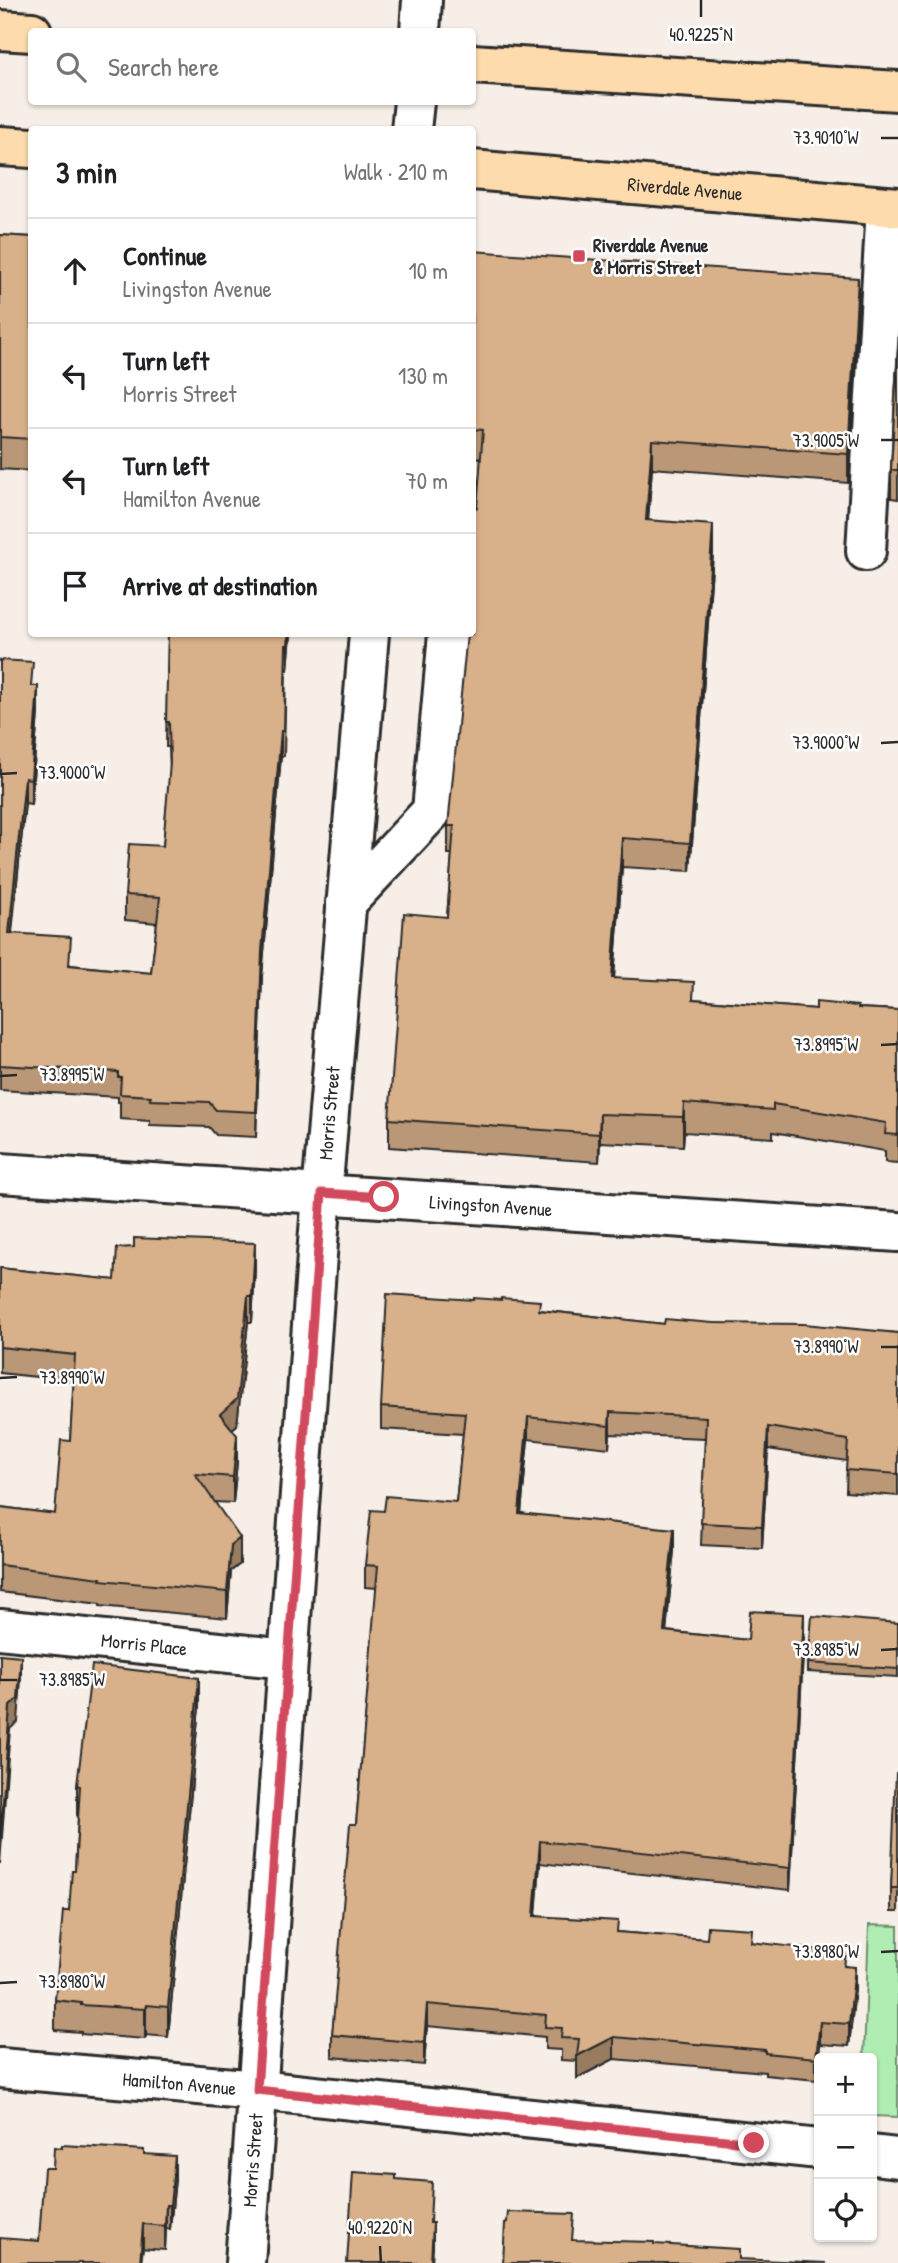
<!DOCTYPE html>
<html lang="en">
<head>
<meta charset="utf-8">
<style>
  body { margin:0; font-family:"Patrick Hand",sans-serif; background:#f2f2f2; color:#202124 }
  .controls { position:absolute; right:21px; bottom:21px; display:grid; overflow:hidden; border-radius:7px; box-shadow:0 2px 5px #0004 }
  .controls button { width:63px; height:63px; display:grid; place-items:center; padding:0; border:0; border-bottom:2px solid #e0e0e0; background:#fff; color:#202124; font:35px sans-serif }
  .stop { position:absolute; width:21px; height:21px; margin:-16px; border:5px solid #d1495b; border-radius:50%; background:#fff }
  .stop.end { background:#d1495b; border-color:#fff; box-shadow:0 2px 7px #0008 }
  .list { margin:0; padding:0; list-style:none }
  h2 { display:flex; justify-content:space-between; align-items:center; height:91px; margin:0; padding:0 28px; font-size:30px }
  h2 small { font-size:23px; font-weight:400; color:#757577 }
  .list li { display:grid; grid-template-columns:46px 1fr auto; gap:21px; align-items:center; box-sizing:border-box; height:105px; padding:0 28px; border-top:2px solid #e0e0e0 }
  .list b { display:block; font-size:26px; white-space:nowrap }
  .list p { margin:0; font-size:23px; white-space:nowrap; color:#757577 }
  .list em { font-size:23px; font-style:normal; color:#757577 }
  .icon { flex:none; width:38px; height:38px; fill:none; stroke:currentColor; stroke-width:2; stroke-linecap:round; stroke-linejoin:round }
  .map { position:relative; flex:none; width:898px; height:2263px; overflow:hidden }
  .search { position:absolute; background:#fff; box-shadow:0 2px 5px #0004; left:28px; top:28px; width:448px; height:77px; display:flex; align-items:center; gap:18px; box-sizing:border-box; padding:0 24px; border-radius:7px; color:#757577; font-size:26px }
  .panel { position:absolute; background:#fff; box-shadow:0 2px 5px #0004; left:28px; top:126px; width:448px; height:511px; border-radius:7px }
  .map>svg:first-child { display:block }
  .green { fill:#b0edb3; stroke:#6e8c6f; stroke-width:2 }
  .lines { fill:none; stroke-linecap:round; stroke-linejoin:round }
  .minor-casing { stroke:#2b2b2b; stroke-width:44 }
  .major-casing { stroke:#2b2b2b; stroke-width:44 }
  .minor { stroke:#fff; stroke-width:38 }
  .major { stroke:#fedbac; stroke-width:38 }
  .wall { fill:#ba9776; stroke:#2b2b2b; stroke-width:2 }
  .shaded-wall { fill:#977b60; stroke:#2b2b2b; stroke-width:2 }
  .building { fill:#d8b089; stroke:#2b2b2b; stroke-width:2 }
  .route { stroke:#d1495b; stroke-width:9 }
  .ticks { fill:none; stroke:#2b2b2b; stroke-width:2.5 }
  .poi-dot { fill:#d1495b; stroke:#fff; stroke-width:2.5 }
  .labels { text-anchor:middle; stroke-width:5; stroke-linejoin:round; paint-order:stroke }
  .street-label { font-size:19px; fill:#2b2b2b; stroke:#fff }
  .poi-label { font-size:19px; font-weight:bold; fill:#2b2b2b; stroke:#fff; text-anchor:start }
  .ticks-label { font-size:18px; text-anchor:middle; fill:#2b2b2b; stroke:#fff; stroke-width:5; stroke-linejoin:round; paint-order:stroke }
</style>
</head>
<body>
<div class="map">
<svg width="898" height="2263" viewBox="0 0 898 2263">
  <rect width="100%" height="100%" fill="#f7efe7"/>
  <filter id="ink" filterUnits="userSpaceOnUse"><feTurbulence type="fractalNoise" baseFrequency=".0143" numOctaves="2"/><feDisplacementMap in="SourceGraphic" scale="14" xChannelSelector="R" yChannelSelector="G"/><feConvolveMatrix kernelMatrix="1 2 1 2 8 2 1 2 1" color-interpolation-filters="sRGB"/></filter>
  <g filter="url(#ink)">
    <polygon class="green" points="869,1925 898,1926 898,2117 872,2116 872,2058 864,2058"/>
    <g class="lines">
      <g class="minor-casing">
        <g id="minor">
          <polyline points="420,32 422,0"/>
          <polyline points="411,130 414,102"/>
          <polyline points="866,551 886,207"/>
          <polyline points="346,903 432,811 448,634"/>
          <path id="s1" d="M 0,1173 L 898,1232"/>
          <path id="s2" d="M 0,1629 L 287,1659"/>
          <path id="s3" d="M 0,2068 L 257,2090 L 819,2149"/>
          <polyline points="872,2155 898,2158"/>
          <path id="s4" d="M 245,2263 L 317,1255 L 369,634"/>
        </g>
      </g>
      <g class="major-casing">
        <g id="major">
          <polyline points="0,30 32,32"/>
          <polyline points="472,64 898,91"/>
          <polyline points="0,146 32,148"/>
          <path id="s5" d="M 472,170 L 898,207"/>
        </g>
      </g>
      <use href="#minor" class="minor"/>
      <use href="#major" class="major"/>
    </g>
    <g class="wall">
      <polygon points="0,235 32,237 32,471 0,469"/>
      <polygon points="472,251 858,307 848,483 652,468 648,520 713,553 695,804 690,871 622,867 614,978 694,999 816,1009 858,1008 898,1010 898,1163 885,1162 885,1151 773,1132 773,1138 684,1132 683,1146 600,1142 599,1162 389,1147 389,1119 447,917 452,854 448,854 448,826 472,634 481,458 472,457"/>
      <polygon points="898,349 898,499 891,498 891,470"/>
      <polygon points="168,634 291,634 288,670 286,670 284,756 281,756 262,976 256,1137 216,1135 209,1127 150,1125 150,1121 120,1119 120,1102 118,1102 118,1097 0,1090 0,660 33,686 38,712 31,804 25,803 12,933 71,965 151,973 157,923 125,920 125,895 163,846 170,771 169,747 166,747"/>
      <polygon points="0,1268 115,1280 255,1269 252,1322 248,1322 237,1425 232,1429 237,1462 233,1503 215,1502 240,1564 231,1571 227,1618 100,1606 100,1604 0,1592 0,1507 55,1514 70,1441 74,1381 0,1373"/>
      <polygon points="540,1310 664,1324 713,1323 898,1333 898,1496 846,1492 847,1461 768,1449 762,1548 701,1545 705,1438 610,1434 609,1448 528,1439 521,1513 674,1550 666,1631 748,1640 804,1636 790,1890 540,1863 536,1916 618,1932 752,1943 846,1966 855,1989 849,2046 820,2044 816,2080 765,2075 765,2072 614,2059 577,2078 577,2061 561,2060 561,2050 545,2049 545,2037 427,2026 424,2065 332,2057 332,2035 356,1824 377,1588 365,1587 365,1565 384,1511 456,1502 463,1434 381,1429 381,1407"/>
      <polygon points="898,1623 898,1677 808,1672 808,1663"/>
      <polygon points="199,1707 168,2037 146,2035 145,2039 81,2034 81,2032 55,2030 55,2000 75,1871 78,1815 77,1815 77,1785"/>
      <polygon points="898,1773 898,1912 891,1912 891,1888"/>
      <polygon points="62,2148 144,2154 175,2179 170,2229 166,2228 165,2250 39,2241 53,2168"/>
    </g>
    <g class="shaded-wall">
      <polygon points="858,278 858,307 848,483 848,454"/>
      <polygon points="652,440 652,468 646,548 646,520"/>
      <polygon points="713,525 713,553 690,871 690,843"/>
      <polygon points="289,634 291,634 288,670 288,645"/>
      <polygon points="38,686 38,712 31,804 31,779"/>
      <polygon points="281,731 281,756 262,976 256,1137 262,951"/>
      <polygon points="25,778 25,803 9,958 9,933"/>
      <polygon points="622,838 622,867 612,1006 612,978"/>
      <polygon points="684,1103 684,1132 683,1146 683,1117"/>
      <polygon points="600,1114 600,1142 599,1162 599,1134"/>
      <polygon points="255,1243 255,1269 252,1322 252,1296"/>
      <polygon points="248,1296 248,1322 237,1425 220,1440 220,1414"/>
      <polygon points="610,1412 610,1434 609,1448 609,1426"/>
      <polygon points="528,1417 528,1439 519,1534 519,1513"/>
      <polygon points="768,1427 768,1449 762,1548 762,1526"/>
      <polygon points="237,1435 237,1462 233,1503 233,1477"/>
      <polygon points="674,1529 674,1550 664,1653 664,1631"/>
      <polygon points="240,1538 240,1564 231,1571 227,1618 227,1592 231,1545"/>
      <polygon points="804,1614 804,1636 790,1890 790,1868"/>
      <polygon points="21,1656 21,1679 18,1722 10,1729 0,1864 0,1842 10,1706"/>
      <polygon points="199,1678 199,1707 168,2037 168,2007"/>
      <polygon points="540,1841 540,1863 534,1938 534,1916"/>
      <polygon points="855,1967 855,1989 849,2046 849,2024"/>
      <polygon points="427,2004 427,2026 424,2065 424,2043"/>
      <polygon points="146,2005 146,2035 145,2039 145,2009"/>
      <polygon points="820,2022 820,2044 816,2080 816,2058"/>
      <polygon points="614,2037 614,2059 577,2078 577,2056"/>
      <polygon points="175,2156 175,2179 170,2229 170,2205"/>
      <polygon points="166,2205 166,2228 165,2250 165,2226"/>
      <polygon points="433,2223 433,2248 432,2263 431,2263"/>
      <polygon points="143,2224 143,2248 141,2263 140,2263"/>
    </g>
    <g class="building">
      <polygon points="0,235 32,237 32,439 0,437"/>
      <polygon points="472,251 858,278 848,454 652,440 646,520 713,525 695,775 690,843 622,838 612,978 694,982 693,999 816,1009 816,1002 858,1006 858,1008 898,1010 898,1135 885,1134 886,1123 773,1104 773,1110 684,1103 683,1117 600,1114 599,1134 389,1119 404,913 447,917 454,826 448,826 467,634 472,634 472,508 477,508 483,430 472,429"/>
      <polygon points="898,349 898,470 891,470"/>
      <polygon points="168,634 289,634 288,645 286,645 284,731 281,731 262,951 256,1112 216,1110 209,1102 150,1100 151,1096 120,1094 121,1077 118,1077 118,1072 0,1065 0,660 33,662 31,686 38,686 31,779 25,778 9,933 71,937 69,965 151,973 160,897 125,895 129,844 163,846 170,763 169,722 166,722"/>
      <polygon points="134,1238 255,1243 252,1296 248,1296 237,1399 220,1414 237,1435 233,1477 195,1474 240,1538 231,1545 227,1592 100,1580 101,1578 0,1565 0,1507 55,1514 61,1440 70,1441 75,1355 0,1347 0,1268 115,1280 117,1248 134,1247"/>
      <polygon points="387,1294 474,1300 474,1298 501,1300 501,1298 540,1301 539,1310 664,1324 665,1319 713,1323 804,1324 898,1333 898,1474 846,1470 848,1440 768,1427 762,1526 701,1523 706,1417 610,1412 609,1426 528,1417 519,1513 674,1529 664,1631 748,1640 750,1611 804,1614 790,1868 540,1841 534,1916 618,1921 617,1932 707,1939 708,1926 752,1929 751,1942 846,1953 844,1966 855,1967 849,2024 820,2022 816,2058 765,2053 765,2050 614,2037 577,2056 579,2039 561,2038 562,2028 545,2027 546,2015 427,2004 424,2043 332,2035 350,1824 356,1824 378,1566 365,1565 371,1510 384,1511 386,1496 456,1502 465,1413 381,1407"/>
      <polygon points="812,1616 898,1623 898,1669 808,1663"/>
      <polygon points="0,1654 21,1656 18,1699 10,1706 0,1842"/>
      <polygon points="92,1665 199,1678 168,2007 146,2005 145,2009 81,2005 81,2003 55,2000 63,1911 69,1911 72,1871 75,1871 80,1786 77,1785"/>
      <polygon points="896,1773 898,1773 898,1888 891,1888"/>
      <polygon points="62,2145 144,2150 144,2154 175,2156 170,2205 166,2205 165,2226 143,2224 140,2263 0,2263 0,2238 39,2241 44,2168 53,2168 54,2147 62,2148"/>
      <polygon points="353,2172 396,2175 396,2179 432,2182 430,2223 433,2223 431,2263 347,2263"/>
      <polygon points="508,2212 574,2214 572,2240 654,2242 654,2244 739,2249 739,2259 826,2263 503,2263 505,2223 507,2222"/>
    </g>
  </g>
  <g class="lines" filter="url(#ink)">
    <polyline class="route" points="384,1197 322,1193 257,2090 754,2143"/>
  </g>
  <path class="ticks" d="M 701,0 L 701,17M 881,138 L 898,138M 881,440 L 898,440M 881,743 L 898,742M 0,774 L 17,773M 881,1045 L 898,1044M 0,1076 L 17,1075M 881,1347 L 898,1347M 0,1378 L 17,1377M 881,1650 L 898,1649M 0,1680 L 17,1680M 881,1952 L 898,1951M 0,1983 L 17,1982M 380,2246 L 381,2263"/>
  <rect class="poi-dot" x="572" y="249" width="14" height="14" rx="3.5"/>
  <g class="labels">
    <g class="street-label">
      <text dy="7" stroke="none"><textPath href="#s5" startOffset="214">Riverdale Avenue</textPath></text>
      <text dy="7" stroke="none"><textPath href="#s4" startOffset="1153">Morris Street</textPath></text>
      <text dy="7" stroke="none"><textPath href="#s1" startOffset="492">Livingston Avenue</textPath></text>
      <text dy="7" stroke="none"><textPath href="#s2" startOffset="145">Morris Place</textPath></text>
      <text dy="7" stroke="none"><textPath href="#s3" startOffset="180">Hamilton Avenue</textPath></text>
      <text dy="7" stroke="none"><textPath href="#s4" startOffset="103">Morris Street</textPath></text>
    </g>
    <g class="poi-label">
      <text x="593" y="252">Riverdale Avenue<tspan x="593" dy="22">&amp; Morris Street</tspan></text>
    </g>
  </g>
  <g class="ticks-label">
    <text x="701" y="41">40.9225°N</text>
    <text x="826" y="144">73.9010°W</text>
    <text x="826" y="447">73.9005°W</text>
    <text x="826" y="749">73.9000°W</text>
    <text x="72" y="779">73.9000°W</text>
    <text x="826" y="1051">73.8995°W</text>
    <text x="72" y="1081">73.8995°W</text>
    <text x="826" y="1353">73.8990°W</text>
    <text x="72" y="1384">73.8990°W</text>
    <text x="826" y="1656">73.8985°W</text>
    <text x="72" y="1686">73.8985°W</text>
    <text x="826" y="1958">73.8980°W</text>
    <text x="72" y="1988">73.8980°W</text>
    <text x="380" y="2234">40.9220°N</text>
  </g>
</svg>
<div class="controls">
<button>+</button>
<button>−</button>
<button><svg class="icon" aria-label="locate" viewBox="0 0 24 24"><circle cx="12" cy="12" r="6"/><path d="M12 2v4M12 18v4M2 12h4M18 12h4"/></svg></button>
</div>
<div class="stop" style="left:384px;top:1197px"></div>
<div class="stop end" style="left:754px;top:2143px"></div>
<div class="search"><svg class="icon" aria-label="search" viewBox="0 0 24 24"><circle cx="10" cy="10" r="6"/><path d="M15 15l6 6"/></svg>Search here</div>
<section class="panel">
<h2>3 min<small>Walk · 210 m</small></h2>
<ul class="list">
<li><svg class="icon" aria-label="ahead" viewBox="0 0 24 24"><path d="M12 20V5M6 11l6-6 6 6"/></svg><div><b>Continue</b><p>Livingston Avenue</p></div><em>10 m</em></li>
<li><svg class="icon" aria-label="left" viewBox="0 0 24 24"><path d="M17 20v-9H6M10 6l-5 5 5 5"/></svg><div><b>Turn left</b><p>Morris Street</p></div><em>130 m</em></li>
<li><svg class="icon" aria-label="left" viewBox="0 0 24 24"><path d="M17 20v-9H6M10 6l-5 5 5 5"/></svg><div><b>Turn left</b><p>Hamilton Avenue</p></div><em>70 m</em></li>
<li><svg class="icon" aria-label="arrive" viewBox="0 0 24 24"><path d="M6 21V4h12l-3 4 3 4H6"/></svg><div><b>Arrive at destination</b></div></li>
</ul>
</section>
</div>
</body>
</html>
